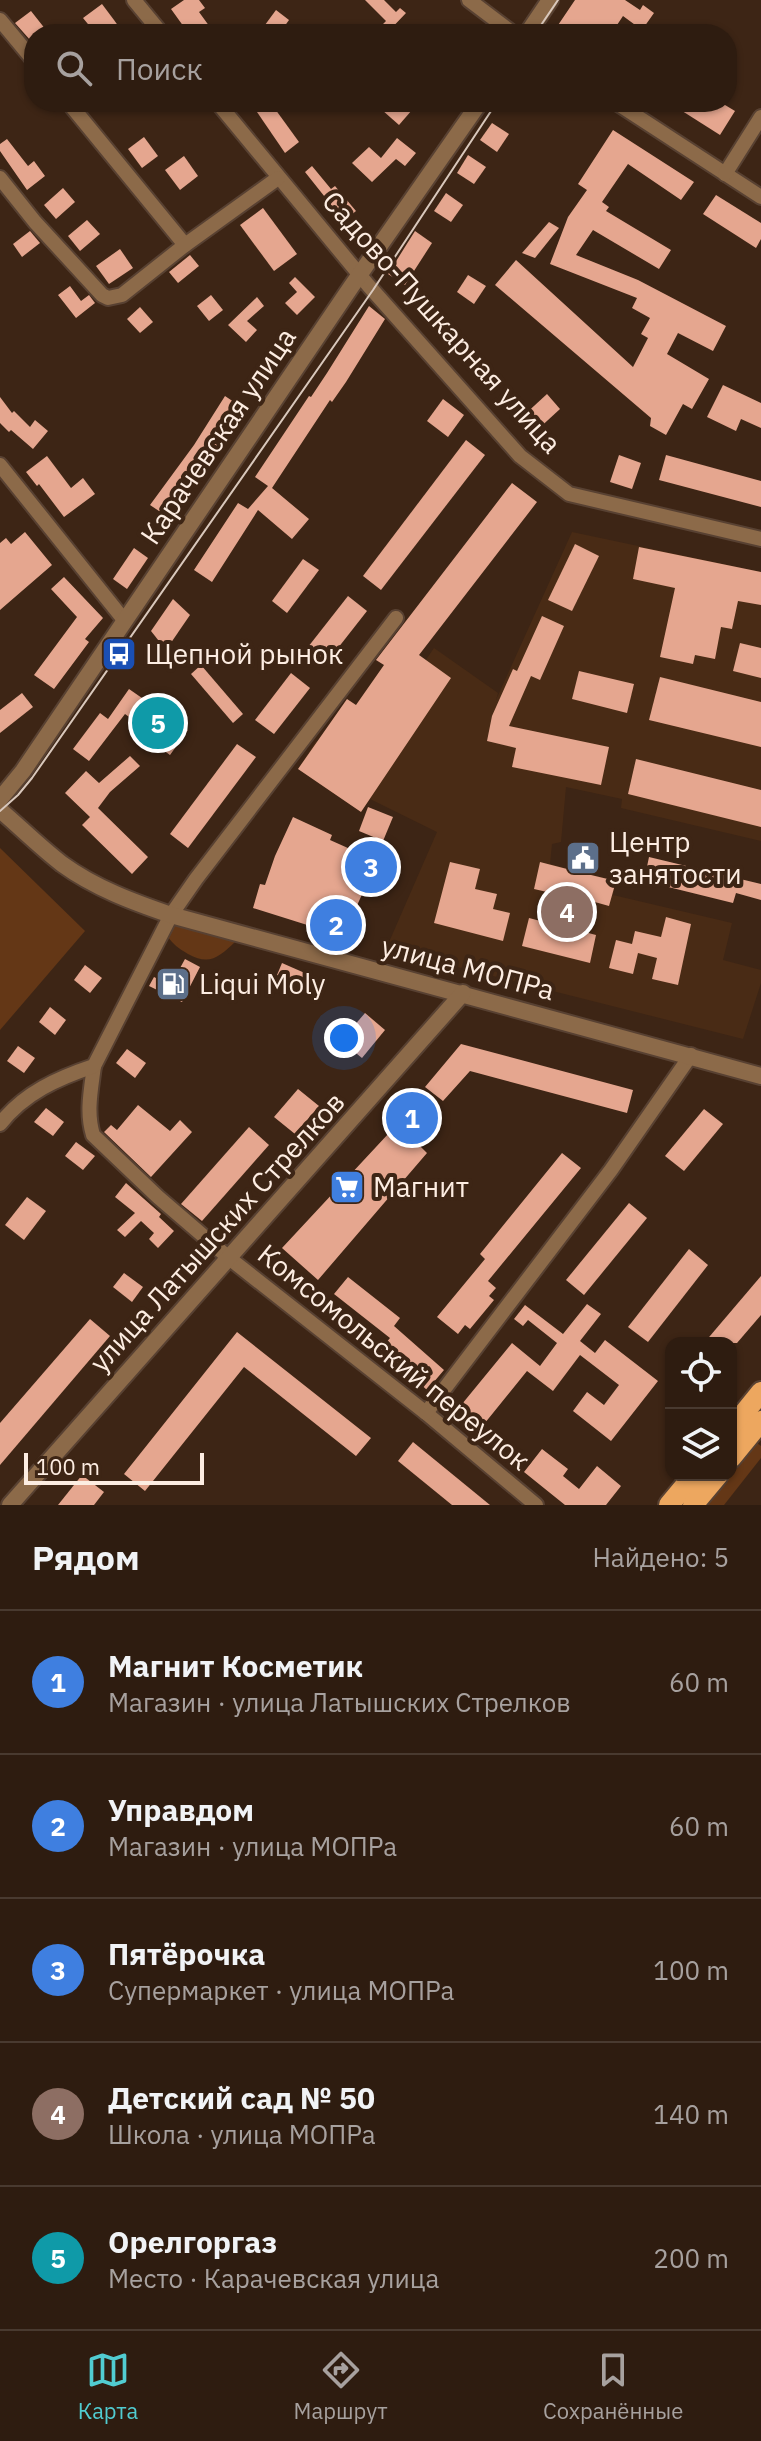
<!DOCTYPE html>
<html lang="ru">
<head>
<meta charset="utf-8">
<style>
  body { margin:0; font-family:"IBM Plex Sans",sans-serif; background:#3a291e; color:#f1f3f6 }
  .controls { position:absolute; right:24px; bottom:24px; display:grid; overflow:hidden; border-radius:16px; box-shadow:0 2px 6px #0004 }
  .controls button { width:72px; height:72px; display:grid; place-items:center; padding:0; border:0; border-bottom:2px solid #493a30; background:#2e1c10; color:#f1f3f6; font:40px sans-serif }
  .scale { position:absolute; left:24px; bottom:20px; width:180px; box-sizing:border-box; padding-left:8px; border:4px solid #fdede2; border-top:0; font-size:22px; line-height:28px; white-space:nowrap; color:#fdede2; -webkit-text-stroke:6px #3d2515; paint-order:stroke }
  .you { position:absolute; left:344px; top:1038px; width:28px; height:28px; margin:-20px; border:6px solid #fff; border-radius:50%; background:#1a73e8; box-shadow:0 0 0 12px #1a73e833 }
  .badge { display:grid; place-items:center; width:52px; height:52px; border-radius:50%; background:#51ccd1; color:#fff; font-size:26px; font-weight:700 }
  .pin { position:absolute; translate:-50% -50%; border:4px solid #fff; box-shadow:0 2px 8px #0006 }
  .list { margin:0; padding:0; list-style:none }
  h2 { display:flex; justify-content:space-between; align-items:center; height:104px; margin:0; padding:0 32px; font-size:34px }
  h2 small { font-size:26px; font-weight:400; color:#a7a19f }
  .list li { display:grid; grid-template-columns:52px 1fr auto; gap:24px; align-items:center; box-sizing:border-box; height:144px; padding:0 32px; border-top:2px solid #493a30 }
  .list b { display:block; font-size:30px; white-space:nowrap }
  .list p { margin:0; font-size:26px; white-space:nowrap; color:#a7a19f }
  .list em { font-size:26px; font-style:normal; color:#a7a19f }
  .icon { flex:none; width:44px; height:44px; fill:none; stroke:currentColor; stroke-width:2; stroke-linecap:round; stroke-linejoin:round }
  .map { position:relative; flex:none; width:761px; height:1505px; overflow:hidden }
  .search { position:absolute; background:#2e1c10; box-shadow:0 2px 6px #0004; left:24px; right:24px; top:24px; height:88px; display:flex; align-items:center; gap:20px; box-sizing:border-box; padding:0 28px; border-radius:32px; color:#a7a19f; font-size:30px }
  .sheet { height:824px; background:#2e1c10 }
  nav { display:flex; justify-content:space-around; align-items:center; box-sizing:border-box; height:112px; border-top:2px solid #493a30; background:#2e1c10; font-size:22px; color:#a7a19f }
  nav a { display:grid; justify-items:center; gap:4px }
  nav .on { color:#51ccd1 }
  .map>svg:first-child { display:block }
  .built { fill:#492b15 }
  .green { fill:#643716 }
  .building { fill:#e5a68f }
  .lines { fill:none; stroke-linecap:round; stroke-linejoin:round }
  .minor-casing { stroke:#584132; stroke-width:18 }
  .tertiary-casing { stroke:#584132; stroke-width:20 }
  .primary-casing { stroke:#584132; stroke-width:24 }
  .minor { stroke:#8c6a49; stroke-width:14 }
  .tertiary { stroke:#8c6a49; stroke-width:16 }
  .primary { stroke:#eda75f; stroke-width:20 }
  .tram { stroke:#d9c8bc; stroke-width:2 }
  .labels { text-anchor:middle; stroke-width:8; stroke-linejoin:round; paint-order:stroke }
  .street-label { font-size:28px; fill:#fdede2; stroke:#3d2515 }
  .poi-label { font-size:28px; fill:#fdede2; stroke:#3d2515; text-anchor:start }
</style>
</head>
<body>
<div class="map">
<svg width="761" height="1505" viewBox="0 0 761 1505">
  <rect width="100%" height="100%" fill="#3d2515"/>
  <polygon class="built" points="572,532 761,572 761,841 621,808 622,799 566,787 561,842 552,844 550,864 616,881 613,895 732,923 723,960 761,970 761,983 743,1039 386,949 437,832 370,799 361,812 298,769 316,741 353,766 434,648 498,693 496,700"/>
  <g class="green">
    <polygon points="0,848 85,931 0,1030"/>
    <path d="M 173,924 L 236,941 C 219,957 210,966 188,954 C 178,948 174,945 167,936 Z"/>
    <polygon points="757,1443 761,1446 761,1458 724,1505 708,1505"/>
  </g>
  <g class="building">
    <polygon points="184,0 199,0 205,8 199,12 215,34 189,34 171,9"/>
    <polygon points="365,0 384,0 396,12 400,8 406,13 386,34 373,34 386,21"/>
    <polygon points="575,0 625,0 640,10 643,5 654,13 642,30 623,16 611,34 552,34"/>
    <polygon points="102,4 114,20 124,34 107,34 99,24 92,29 83,18"/>
    <polygon points="276,10 289,20 279,34 269,34 262,29"/>
    <polygon points="31,11 46,30 41,34 34,34 34,39 31,41 15,23"/>
    <polygon points="270,102 299,142 285,153 257,112"/>
    <polygon points="373,102 403,102 412,110 399,125"/>
    <polygon points="668,102 720,102 735,111 720,135"/>
    <polygon points="492,123 509,134 497,152 480,140"/>
    <polygon points="613,130 694,182 681,200 628,164 602,202 609,207 606,211 671,250 659,269 593,230 576,255 638,280 726,326 713,351 678,333 667,354 709,379 692,409 683,404 666,435 650,426 651,418 495,285 516,260 633,367 648,338 641,334 650,318 632,308 637,298 550,264 568,217 587,190 578,184"/>
    <polygon points="144,137 158,156 142,168 128,149"/>
    <polygon points="397,138 416,153 405,166 396,159 372,182 352,163 369,147 381,158"/>
    <polygon points="7,139 28,166 34,161 45,176 27,190 0,151 0,144"/>
    <polygon points="468,155 486,167 474,184 457,173"/>
    <polygon points="184,156 198,176 180,190 165,170"/>
    <polygon points="312,166 331,189 335,186 356,211 344,221 305,172"/>
    <polygon points="63,188 75,202 56,219 44,205"/>
    <polygon points="446,193 463,205 451,222 434,211"/>
    <polygon points="716,195 761,223 761,239 756,248 703,214"/>
    <polygon points="263,208 297,254 274,271 240,225"/>
    <polygon points="87,220 100,234 80,251 68,236"/>
    <polygon points="549,222 559,228 535,258 522,253"/>
    <polygon points="30,231 40,243 22,257 13,244"/>
    <polygon points="415,231 432,243 405,285 388,274"/>
    <polygon points="120,249 133,268 109,284 96,266"/>
    <polygon points="190,255 199,266 178,283 169,272"/>
    <polygon points="468,275 486,286 474,304 457,292"/>
    <polygon points="295,277 315,297 297,315 285,303 297,292 289,283"/>
    <polygon points="70,286 81,301 89,295 95,303 76,318 58,295"/>
    <polygon points="211,295 223,310 209,321 197,306"/>
    <polygon points="257,297 264,306 247,321 257,330 246,342 228,325"/>
    <polygon points="369,306 385,319 346,382 332,402 330,400 272,488 309,519 292,539 258,510 212,582 194,570 238,503 248,509 268,486 255,477 309,396 311,397 327,373"/>
    <polygon points="140,307 153,322 140,333 127,319"/>
    <polygon points="723,385 761,403 761,428 741,419 736,431 707,417"/>
    <polygon points="547,394 560,409 535,432 522,417"/>
    <polygon points="225,396 246,410 171,519 150,505 194,445"/>
    <polygon points="0,397 12,413 14,411 30,427 35,420 48,431 33,449 11,430 9,432 0,423"/>
    <polygon points="443,399 464,415 448,437 427,421"/>
    <polygon points="466,440 485,455 381,590 363,576"/>
    <polygon points="619,455 641,463 632,489 610,482"/>
    <polygon points="666,455 761,481 761,507 659,480"/>
    <polygon points="47,456 71,488 83,478 95,494 64,517 39,484 37,486 26,472"/>
    <polygon points="512,483 537,502 419,655 451,678 361,812 298,769 347,699 356,705 384,665 376,660"/>
    <polygon points="25,532 52,565 0,610 0,543 6,538 11,544"/>
    <polygon points="575,544 599,556 572,611 548,600"/>
    <polygon points="639,547 761,572 761,605 738,601 732,629 721,627 715,659 695,655 693,664 660,657 675,588 633,579"/>
    <polygon points="134,548 148,558 127,589 113,579"/>
    <polygon points="303,559 319,570 287,613 272,601"/>
    <polygon points="64,577 103,618 85,639 89,642 54,689 34,675 77,617 51,589"/>
    <polygon points="348,596 367,611 327,662 308,647"/>
    <polygon points="173,599 190,615 166,650 151,631"/>
    <polygon points="542,616 564,626 540,680 531,676 509,726 609,747 601,785 512,767 516,748 487,741 492,716 513,669 517,671"/>
    <polygon points="740,643 761,648 761,678 733,671"/>
    <polygon points="201,665 243,714 233,723 191,674"/>
    <polygon points="579,671 634,684 627,713 572,699"/>
    <polygon points="291,673 310,688 274,734 255,720"/>
    <polygon points="660,677 761,702 761,747 649,720"/>
    <polygon points="129,689 188,730 170,755 149,740 153,734 125,714 89,761 73,749 100,713 108,719"/>
    <polygon points="22,693 33,707 0,733 0,710"/>
    <polygon points="237,744 256,757 188,848 170,834"/>
    <polygon points="130,756 140,766 110,792 98,808 148,857 132,874 82,825 90,817 65,793 86,771 99,783"/>
    <polygon points="636,759 761,790 761,827 628,794"/>
    <polygon points="368,807 393,817 383,841 359,831"/>
    <polygon points="293,817 332,835 330,840 377,861 355,910 347,907 339,935 253,908 260,884 265,885 275,856"/>
    <polygon points="573,842 597,848 591,875 616,881 609,906 584,899 577,930 596,935 590,963 522,946 529,918 552,924 560,895 534,889 540,862 567,869"/>
    <polygon points="649,857 761,884 761,900 736,893 733,903 644,881"/>
    <polygon points="450,862 480,869 475,889 497,894 493,909 510,913 503,941 434,923"/>
    <polygon points="666,917 691,924 678,985 652,979 657,958 638,953 633,974 609,968 616,940 632,944 635,931 661,937"/>
    <polygon points="185,959 200,967 182,1002 149,986 154,977 158,979 161,972 174,979"/>
    <polygon points="282,963 307,974 302,986 277,975"/>
    <polygon points="85,965 102,978 90,993 74,980"/>
    <polygon points="50,1007 66,1020 55,1035 39,1022"/>
    <polygon points="365,1013 385,1030 362,1058 341,1041"/>
    <polygon points="461,1044 633,1090 627,1113 470,1071 443,1101 425,1087"/>
    <polygon points="18,1046 35,1058 24,1073 7,1061"/>
    <polygon points="127,1049 146,1063 135,1078 116,1063"/>
    <polygon points="298,1089 319,1106 295,1134 274,1117"/>
    <polygon points="416,1104 439,1123 420,1146 427,1153 318,1280 282,1248"/>
    <polygon points="138,1105 170,1131 180,1120 192,1132 151,1177 104,1132 111,1125 117,1130"/>
    <polygon points="46,1108 64,1122 53,1136 34,1122"/>
    <polygon points="704,1109 723,1124 684,1171 665,1156"/>
    <polygon points="249,1127 269,1145 202,1221 181,1204"/>
    <polygon points="76,1142 95,1156 83,1170 65,1156"/>
    <polygon points="562,1153 581,1168 488,1281 496,1288 489,1296 494,1300 470,1329 465,1325 458,1334 437,1317 485,1259 480,1254"/>
    <polygon points="126,1183 161,1214 159,1217 174,1231 158,1248 149,1239 154,1233 141,1221 125,1237 117,1230 135,1213 115,1197"/>
    <polygon points="27,1197 46,1211 24,1240 5,1225"/>
    <polygon points="629,1203 647,1218 584,1295 566,1280"/>
    <polygon points="689,1249 708,1265 648,1342 628,1327"/>
    <polygon points="124,1273 143,1287 132,1302 113,1287"/>
    <polygon points="761,1276 761,1315 737,1343 704,1343"/>
    <polygon points="348,1277 400,1318 394,1326 444,1370 427,1390 381,1349 390,1338 334,1294"/>
    <polygon points="587,1304 601,1314 580,1341 595,1353 605,1340 658,1381 611,1441 573,1411 587,1392 604,1405 619,1385 580,1355 553,1391 527,1371 476,1434 453,1415 512,1343 540,1366 557,1343 528,1320 523,1326 514,1319 525,1305 563,1334"/>
    <polygon points="90,1319 110,1336 0,1465 0,1423"/>
    <polygon points="237,1332 371,1438 356,1456 244,1367 145,1491 124,1474"/>
    <polygon points="413,1442 490,1505 452,1505 398,1461"/>
    <polygon points="542,1449 568,1469 563,1476 579,1489 597,1466 621,1486 606,1505 565,1505 524,1472"/>
    <polygon points="82,1475 104,1492 94,1505 58,1505"/>
  </g>
  <g class="lines">
    <g class="minor-casing">
      <g id="minor">
        <polyline points="134,0 162,34"/>
        <polyline points="469,0 514,34"/>
        <polyline points="0,20 34,61"/>
        <polyline points="68,102 185,245"/>
        <polyline points="217,102 368,285 520,456 569,494 761,539"/>
        <polyline points="615,102 761,197"/>
        <polyline points="725,174 761,117"/>
        <polyline points="0,178 35,222 102,295 108,298 122,295 185,245 278,178"/>
        <polyline points="0,465 124,620"/>
        <path d="M 94,1066 C 91,1090 86,1112 93,1135 L 158,1197 L 229,1258 L 426,1413 L 536,1505"/>
        <path d="M 0,1124 C 24,1093 58,1078 94,1066 L 171,915 L 196,879 L 396,618"/>
        <polyline points="426,1413 611,1170 691,1055"/>
      </g>
    </g>
    <g class="tertiary-casing">
      <g id="tertiary">
        <polyline points="527,34 550,0"/>
        <polyline points="0,799 23,771 351,287 480,102"/>
        <path d="M 0,810 C 21,828 40,847 62,864 C 95,888 133,902 171,915 L 761,1076"/>
        <polyline points="10,1505 463,993"/>
      </g>
    </g>
    <g class="primary-casing">
      <g id="primary">
        <polyline points="731,1429 761,1392"/>
        <polyline points="731,1458 761,1421"/>
        <polyline points="669,1505 694,1475"/>
        <polyline points="693,1505 718,1475"/>
      </g>
    </g>
    <use href="#minor" class="minor"/>
    <use href="#tertiary" class="tertiary"/>
    <use href="#primary" class="primary"/>
    <g class="tram">
      <polyline points="535,34 558,0"/>
      <polyline points="0,811 18,795 32,778 373,290 497,102"/>
    </g>
  </g>
  <defs>
    <g id="bus-square" transform="scale(1.8)"><rect x="-9" y="-9" width="18" height="18" rx="4" fill="#1a4fb4" stroke="#3d2515"/><path d="M-5-6H5V4H4V6H2V4H-2V6H-4V4H-5ZM-3.5-4V0h7V-4ZM-3.5 1.2v1.5H-2V1.2ZM2 1.2v1.5H3.5V1.2Z" fill="#fff"/></g>
    <g id="civic-square" transform="scale(1.8)"><rect x="-9" y="-9" width="18" height="18" rx="4" fill="#5c6f8a" stroke="#3d2515"/><path d="M-.6-6.5H3V-4.5H.6V-3L4-1V1h2V6H-6V1h2V-1L-.6-3ZM-1.2 2.5V6h2.4V2.5Z" fill="#fff"/></g>
    <g id="fuel-square" transform="scale(1.8)"><rect x="-9" y="-9" width="18" height="18" rx="4" fill="#5c6f8a" stroke="#3d2515"/><path d="M-5.5-6h7V0h2V4h1.3V-2.5L3-4.5l.8-.8L6-3V5H2.5V1h-1V6h-7ZM-4.2-4.7v3.2H.2V-4.7Z" fill="#fff"/></g>
    <g id="supermarket-square" transform="scale(1.8)"><rect x="-9" y="-9" width="18" height="18" rx="4" fill="#3f7fe0" stroke="#3d2515"/><path d="M-6-5.5h2.5l.6 2H6L4.5 2H-2.5L-4.4-4H-6ZM-1.5 3.2a1.3 1.3 0 1 0 .1 0ZM3 3.2a1.3 1.3 0 1 0 .1 0Z" fill="#fff"/></g>
  </defs>
  <g fill-rule="evenodd">
    <use href="#bus-square" x="119" y="654"/>
    <use href="#civic-square" x="583" y="858"/>
    <use href="#fuel-square" x="173" y="984"/>
    <use href="#supermarket-square" x="347" y="1187"/>
  </g>
  <g class="labels">
    <g class="street-label">
      <text transform="translate(442 322) rotate(48)" y="10">Садово-Пушкарная улица</text>
      <text transform="translate(218 436) rotate(-56)" y="10">Карачевская улица</text>
      <text transform="translate(468 968) rotate(15)" y="10">улица МОПРа</text>
      <text transform="translate(217 1232) rotate(-48)" y="10">улица Латышских Стрелков</text>
      <text transform="translate(394 1357) rotate(39)" y="10">Комсомольский переулок</text>
    </g>
    <g class="poi-label">
      <text x="145" y="664">Щепной рынок</text>
      <text x="609" y="852">Центр<tspan x="609" dy="32">занятости</tspan></text>
      <text x="199" y="994">Liqui Moly</text>
      <text x="373" y="1197">Магнит</text>
    </g>
  </g>
</svg>
<div class="controls">
<button><svg class="icon" aria-label="locate" viewBox="0 0 24 24"><circle cx="12" cy="12" r="6"/><path d="M12 2v4M12 18v4M2 12h4M18 12h4"/></svg></button>
<button><svg class="icon" aria-label="layers" viewBox="0 0 24 24"><path d="M12 4l9 5-9 5-9-5zM3 14l9 5 9-5"/></svg></button>
</div>
<div class="scale">100 m</div>
<div class="you"></div>
<div class="pin badge" style="left:412px;top:1118px;background:#3f7fe0">1</div>
<div class="pin badge" style="left:336px;top:925px;background:#3f7fe0">2</div>
<div class="pin badge" style="left:371px;top:867px;background:#3f7fe0">3</div>
<div class="pin badge" style="left:567px;top:912px;background:#8d6e63">4</div>
<div class="pin badge" style="left:158px;top:723px;background:#0f9aa8">5</div>
<div class="search"><svg class="icon" aria-label="search" viewBox="0 0 24 24"><circle cx="10" cy="10" r="6"/><path d="M15 15l6 6"/></svg>Поиск</div>
</div>
<section class="sheet">
<h2>Рядом<small>Найдено: 5</small></h2>
<ul class="list">
<li><span class="badge" style="background:#3f7fe0">1</span><div><b>Магнит Косметик</b><p>Магазин · улица Латышских Стрелков</p></div><em>60 m</em></li>
<li><span class="badge" style="background:#3f7fe0">2</span><div><b>Управдом</b><p>Магазин · улица МОПРа</p></div><em>60 m</em></li>
<li><span class="badge" style="background:#3f7fe0">3</span><div><b>Пятёрочка</b><p>Супермаркет · улица МОПРа</p></div><em>100 m</em></li>
<li><span class="badge" style="background:#8d6e63">4</span><div><b>Детский сад № 50</b><p>Школа · улица МОПРа</p></div><em>140 m</em></li>
<li><span class="badge" style="background:#0f9aa8">5</span><div><b>Орелгоргаз</b><p>Место · Карачевская улица</p></div><em>200 m</em></li>
</ul>
</section>
<nav>
<a class="on"><svg class="icon" aria-label="map" viewBox="0 0 24 24"><path d="M3 6l6-2 6 2 6-2v14l-6 2-6-2-6 2zM9 4v14M15 6v14"/></svg>Карта</a>
<a><svg class="icon" aria-label="directions" viewBox="0 0 24 24"><path d="M12 3l9 9-9 9-9-9zM9 14v-3h6M13 9l2 2-2 2"/></svg>Маршрут</a>
<a><svg class="icon" aria-label="saved" viewBox="0 0 24 24"><path d="M7 4h10v16l-5-4-5 4z"/></svg>Сохранённые</a>
</nav>
</body>
</html>
